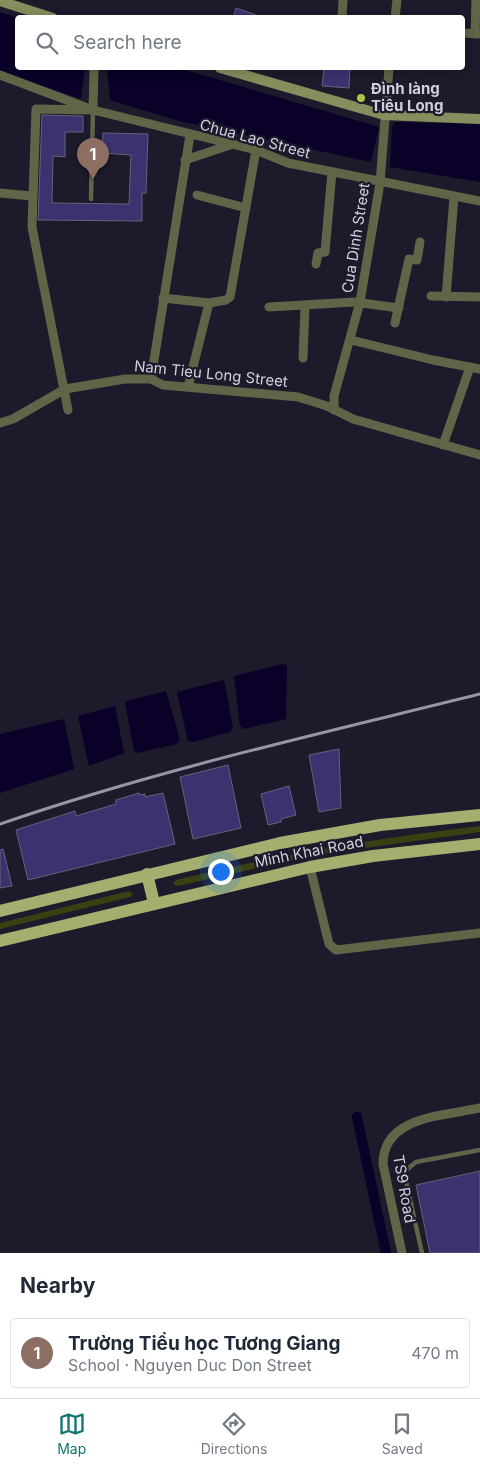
<!DOCTYPE html>
<html lang="en">
<head>
<meta charset="utf-8">
<style>
  body { margin:0; font-family:Inter,sans-serif; background:#f2f2f3; color:#1f2937 }
  .you { position:absolute; left:220px; top:871px; width:18px; height:18px; margin:-12px; border:4px solid #fff; border-radius:50%; background:#1a73e8; box-shadow:0 0 0 8px #1a73e833 }
  .badge { display:grid; place-items:center; width:32px; height:32px; border-radius:50%; background:#0f766e; color:#fff; font-size:16px; font-weight:700 }
  .pin { position:absolute; translate:-50% -41px; filter:drop-shadow(0 1px 2px #0008) }
  .pin::after { content:''; position:absolute; top:26px; width:18px; height:15px; background:inherit; clip-path:polygon(0 0,100% 0,50% 100%) }
  .list { margin:0; padding:0; list-style:none }
  h2 { display:flex; justify-content:space-between; align-items:center; height:65px; margin:0; padding:0 20px; font-size:21px }
  h2 small { font-size:16px; font-weight:400; color:#747a83 }
  .list li { display:grid; grid-template-columns:32px 1fr auto; gap:15px; align-items:center; box-sizing:border-box; height:70px; margin:0 10px 10px; padding:0 10px; border:1px solid #e0e1e3; border-radius:5px }
  .list b { display:block; font-size:19px; white-space:nowrap }
  .list p { margin:0; font-size:16px; white-space:nowrap; color:#747a83 }
  .list em { font-size:16px; font-style:normal; color:#747a83 }
  .icon { flex:none; width:28px; height:28px; fill:none; stroke:currentColor; stroke-width:2; stroke-linecap:round; stroke-linejoin:round }
  .map { position:relative; flex:none; width:480px; height:1253px; overflow:hidden }
  .search { position:absolute; background:#fff; box-shadow:0 2px 12px #0003; left:15px; right:15px; top:15px; height:55px; display:flex; align-items:center; gap:12px; box-sizing:border-box; padding:0 18px; border-radius:5px; color:#747a83; font-size:19px }
  .sheet { height:145px; background:#fff }
  nav { display:flex; justify-content:space-around; align-items:center; box-sizing:border-box; height:70px; border-top:1px solid #e0e1e3; background:#fff; font-size:14px; color:#747a83 }
  nav a { display:grid; justify-items:center; gap:2px }
  nav .on { color:#0f766e }
  .map>svg:first-child { display:block }
  .green { fill:#3a4012 }
  .water { fill:#0a0028 }
  .lines { fill:none; stroke-linecap:round; stroke-linejoin:round }
  .canal { stroke:#0a0028; stroke-width:10 }
  .building { fill:#3c3270; stroke:#646378 }
  .lane { stroke:#606547; stroke-width:4.5 }
  .street { stroke:#606547; stroke-width:9 }
  .secondary { stroke:#868e5d; stroke-width:10 }
  .primary { stroke:#a4ae6e; stroke-width:12 }
  .rail { stroke:#9695a3; stroke-width:3 }
  .poi-dot { fill:#b3c24b; stroke:#1c1a2b; stroke-width:2 }
  .labels { text-anchor:middle; stroke-width:4.5; stroke-linejoin:round; paint-order:stroke }
  .poi-label { font-size:15px; font-weight:bold; fill:#d0d0dc; stroke:#1c1a2b; text-anchor:start }
  .street-label { font-size:15px; fill:#d0d0dc; stroke:#1c1a2b }
</style>
</head>
<body>
<div class="map">
<svg width="480" height="1253" viewBox="0 0 480 1253">
  <rect width="100%" height="100%" fill="#1c1a2b"/>
  <g class="green">
    <path d="M 480,826 L 480,832 L 314,855 L 178,886 L 173,884 L 176,880 C 276,855 377,838 480,826 Z"/>
    <polygon points="129,891 133,894 130,897 0,929 0,923"/>
  </g>
  <g class="water">
    <polygon points="0,12 17,18 18,68 85,68 81,99 0,71"/>
    <polygon points="107,68 179,68 379,127 371,162 179,121 110,100"/>
    <polygon points="395,122 480,124 480,182 390,167 392,127"/>
    <polygon points="282,664 287,665 286,719 244,729 240,726 234,676"/>
    <polygon points="224,680 233,728 230,732 192,742 188,741 177,692"/>
    <polygon points="166,691 180,740 177,744 137,753 134,750 125,703 126,701"/>
    <polygon points="115,706 124,753 89,766 78,716"/>
    <polygon points="64,719 74,769 0,793 0,734"/>
  </g>
  <g class="lines">
    <polyline class="canal" points="357,1117 386,1253"/>
  </g>
  <g class="building">
    <polygon points="236,8 259,16 258,18 233,18"/>
    <polygon points="324,68 350,68 349,88 322,86"/>
    <polygon points="42,115 83,116 83,132 65,132 65,157 53,156 52,203 129,204 131,155 102,153 103,133 148,134 146,193 142,193 142,221 38,220"/>
    <polygon points="339,749 341,808 319,812 309,755"/>
    <polygon points="228,765 241,828 193,839 180,777"/>
    <polygon points="289,786 296,815 281,819 281,822 268,825 261,794"/>
    <polygon points="139,793 139,795 145,794 145,797 163,793 175,844 28,880 16,830 75,811 76,816 116,804 116,800"/>
    <polygon points="3,849 12,886 0,888 0,850"/>
    <polygon points="480,1171 480,1253 430,1253 416,1185"/>
  </g>
  <g class="lines">
    <g class="lane">
      <polyline points="91,199 93,111"/>
      <polyline points="422,1253 404,1172 416,1162 480,1150"/>
    </g>
    <g class="street">
      <polyline points="342,18 343,0"/>
      <polyline points="395,18 397,0"/>
      <polyline points="462,33 480,34"/>
      <polyline points="475,34 476,0"/>
      <polyline points="0,75 93,110 256,150 288,163 480,201"/>
      <polyline points="185,160 230,145"/>
      <polyline points="0,193 32,196"/>
      <polyline points="197,195 246,208"/>
      <polyline points="316,264 318,253 325,252 332,172"/>
      <polyline points="431,296 480,297"/>
      <polyline points="446,297 454,197"/>
      <polyline points="163,298 209,303"/>
      <polyline points="269,307 354,302 399,308"/>
      <polyline points="395,323 409,259 417,260 420,242"/>
      <polyline points="351,340 433,360 480,369"/>
      <polyline points="303,358 305,306"/>
      <polyline points="151,379 190,135"/>
      <polyline points="188,387 209,303 226,300 230,297 256,150"/>
      <polyline points="68,410 32,227 36,109 93,110 94,68"/>
      <polyline points="334,410 334,396 360,302 380,183 389,68"/>
      <polyline points="0,423 13,419 65,389 125,379 151,379 163,385 298,397 327,406 353,419 480,455"/>
      <polyline points="443,445 470,367"/>
      <polyline points="310,867 329,944 336,950 480,933"/>
      <path d="M 402,1253 L 383,1164 C 383,1116 444,1116 480,1108"/>
    </g>
    <g class="secondary">
      <polyline points="0,1 53,18"/>
      <polyline points="220,68 384,115 480,119"/>
    </g>
    <g class="primary">
      <polyline points="147,874 154,903"/>
      <polyline points="0,911 280,843 380,825 480,815"/>
      <polyline points="0,941 310,867 373,856 480,844"/>
    </g>
    <path class="rail" d="M 0,824 C 157,770 319,734 480,694"/>
  </g>
  <circle class="poi-dot" cx="361" cy="98" r="5"/>
  <g class="labels">
    <g class="poi-label">
      <text x="371" y="94">Đình làng<tspan x="371" dy="17">Tiêu Long</tspan></text>
    </g>
    <g class="street-label">
      <text transform="translate(255 139) rotate(15)" y="5">Chua Lao Street</text>
      <text transform="translate(356 238) rotate(-81)" y="5">Cua Dinh Street</text>
      <text transform="translate(211 374) rotate(6)" y="5">Nam Tieu Long Street</text>
      <text transform="translate(309 852) rotate(-11)" y="5">Minh Khai Road</text>
      <text transform="translate(404 1189) rotate(80)" y="5">TS9 Road</text>
    </g>
  </g>
</svg>
<div class="you"></div>
<div class="pin badge" style="left:93px;top:179px;background:#8d6e63">1</div>
<div class="search"><svg class="icon" aria-label="search" viewBox="0 0 24 24"><circle cx="10" cy="10" r="6"/><path d="M15 15l6 6"/></svg>Search here</div>
</div>
<section class="sheet">
<h2>Nearby<small></small></h2>
<ul class="list">
<li><span class="badge" style="background:#8d6e63">1</span><div><b>Trường Tiểu học Tương Giang</b><p>School · Nguyen Duc Don Street</p></div><em>470 m</em></li>
</ul>
</section>
<nav>
<a class="on"><svg class="icon" aria-label="map" viewBox="0 0 24 24"><path d="M3 6l6-2 6 2 6-2v14l-6 2-6-2-6 2zM9 4v14M15 6v14"/></svg>Map</a>
<a><svg class="icon" aria-label="directions" viewBox="0 0 24 24"><path d="M12 3l9 9-9 9-9-9zM9 14v-3h6M13 9l2 2-2 2"/></svg>Directions</a>
<a><svg class="icon" aria-label="saved" viewBox="0 0 24 24"><path d="M7 4h10v16l-5-4-5 4z"/></svg>Saved</a>
</nav>
</body>
</html>
